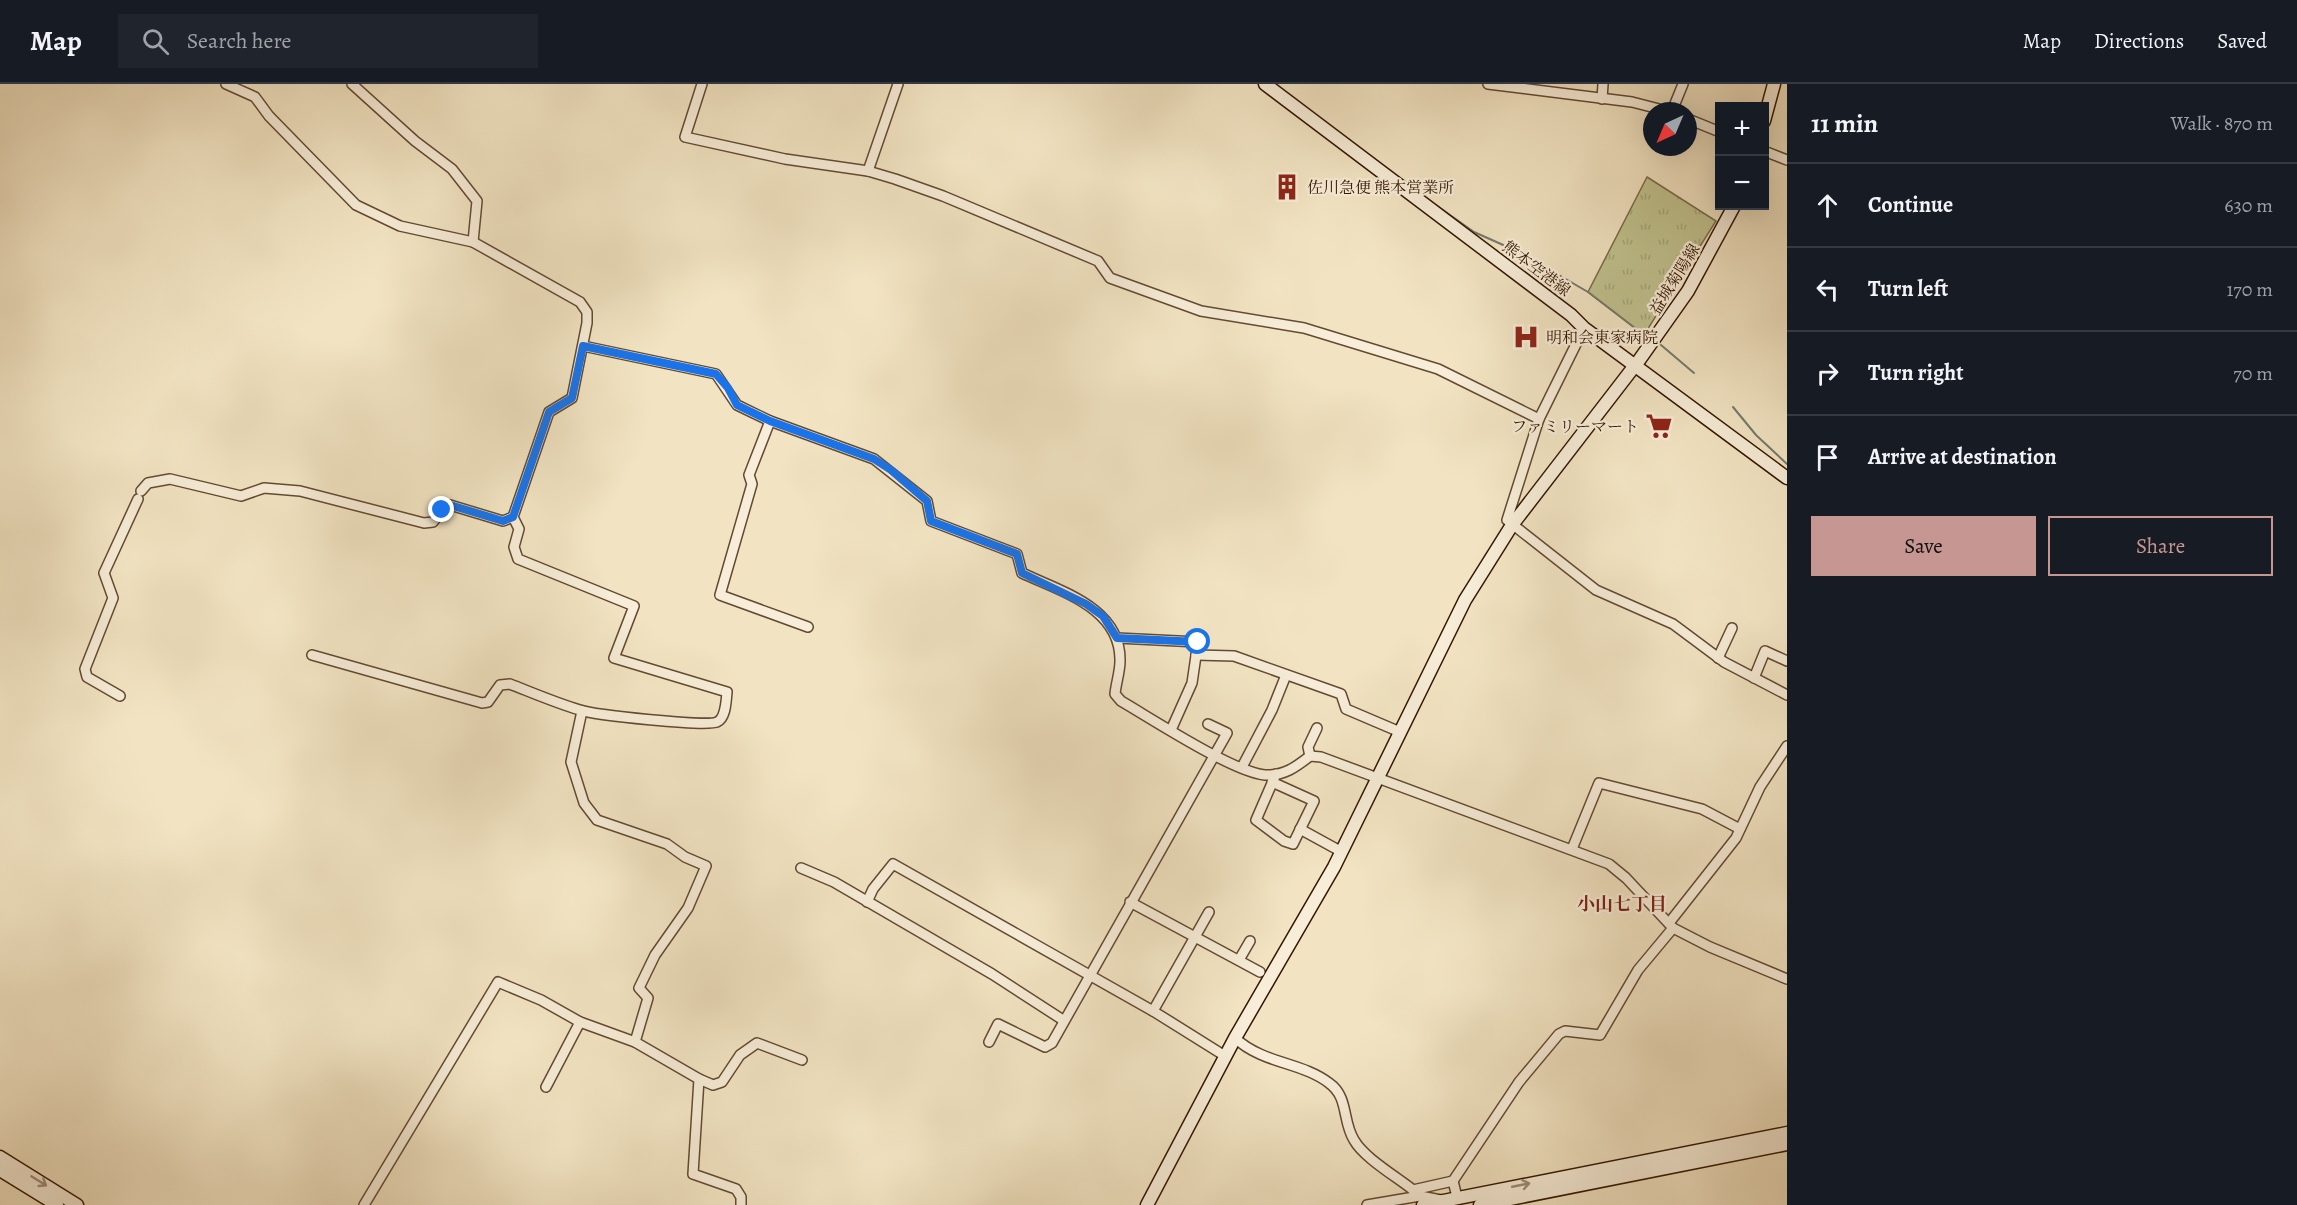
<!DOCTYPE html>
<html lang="en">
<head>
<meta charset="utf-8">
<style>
  body { margin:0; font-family:Alegreya,"Noto Serif JP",serif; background:#20242c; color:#f1f3f6 }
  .controls { position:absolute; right:18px; top:18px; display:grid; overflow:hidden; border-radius:0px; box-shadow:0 6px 24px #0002 }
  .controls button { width:54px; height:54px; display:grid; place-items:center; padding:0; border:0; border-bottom:2px solid #363941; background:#171b24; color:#f1f3f6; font:30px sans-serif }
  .compass { position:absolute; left:1643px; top:18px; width:54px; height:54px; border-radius:50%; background:#171b24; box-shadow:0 6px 24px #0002; rotate:224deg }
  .stop { position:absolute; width:18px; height:18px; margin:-14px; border:4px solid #1a73e8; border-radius:50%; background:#fff }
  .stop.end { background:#1a73e8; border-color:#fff; box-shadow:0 2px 6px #0008 }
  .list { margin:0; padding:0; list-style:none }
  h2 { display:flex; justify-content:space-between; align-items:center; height:78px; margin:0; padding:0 24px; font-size:26px }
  h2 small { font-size:20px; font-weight:400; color:#9ea1a6 }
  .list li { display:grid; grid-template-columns:39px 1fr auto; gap:18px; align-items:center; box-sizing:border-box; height:84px; padding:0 24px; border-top:2px solid #363941 }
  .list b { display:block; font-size:22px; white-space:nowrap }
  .list em { font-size:20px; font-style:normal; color:#9ea1a6 }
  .actions { display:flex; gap:12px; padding:18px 24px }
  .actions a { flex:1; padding:14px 0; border:2px solid #c59692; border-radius:0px; text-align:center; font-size:21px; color:#c59692 }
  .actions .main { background:#c59692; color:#111 }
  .icon { flex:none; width:33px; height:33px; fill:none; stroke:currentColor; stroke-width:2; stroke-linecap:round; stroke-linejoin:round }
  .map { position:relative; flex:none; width:1787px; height:1121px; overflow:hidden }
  header { display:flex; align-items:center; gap:36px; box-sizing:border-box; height:84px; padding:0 30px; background:#171b24; border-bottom:2px solid #363941 }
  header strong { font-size:28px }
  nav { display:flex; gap:33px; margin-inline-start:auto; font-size:21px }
  .search { width:420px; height:54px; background:#20242c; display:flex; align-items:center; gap:15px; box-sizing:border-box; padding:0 21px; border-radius:0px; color:#9ea1a6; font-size:22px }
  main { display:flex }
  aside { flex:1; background:#171b24 }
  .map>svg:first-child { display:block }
  .park { fill:url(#park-tufts); stroke:#7a6c48; stroke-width:1.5 }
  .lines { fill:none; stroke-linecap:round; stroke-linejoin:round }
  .stream { stroke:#727b6e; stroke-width:2 }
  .street-casing { stroke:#634a31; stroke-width:12 }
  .secondary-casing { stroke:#331700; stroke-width:15 }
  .street { stroke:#f7edd8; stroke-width:9 }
  .secondary { stroke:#f7edd8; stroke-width:12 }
  .oneway { stroke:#9f8d77 }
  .route { stroke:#1a73e8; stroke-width:8 }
  .labels { text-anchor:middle; stroke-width:4.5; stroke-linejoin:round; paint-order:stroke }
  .poi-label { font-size:16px; fill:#331700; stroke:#f7edd8; text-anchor:start }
  .street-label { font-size:16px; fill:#331700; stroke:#f7edd8 }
  .neighbourhood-label { font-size:18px; font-weight:bold; fill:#7a1f14; stroke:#f7edd8 }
</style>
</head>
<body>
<header>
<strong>Map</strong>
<div class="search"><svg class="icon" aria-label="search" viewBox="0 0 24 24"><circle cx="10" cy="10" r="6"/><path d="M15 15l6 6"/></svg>Search here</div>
<nav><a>Map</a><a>Directions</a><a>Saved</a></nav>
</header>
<main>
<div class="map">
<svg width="1787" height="1121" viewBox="0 0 1787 1121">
  <defs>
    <pattern id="park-tufts" width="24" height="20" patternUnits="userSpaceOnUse" patternTransform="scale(1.5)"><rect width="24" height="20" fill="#c0c28f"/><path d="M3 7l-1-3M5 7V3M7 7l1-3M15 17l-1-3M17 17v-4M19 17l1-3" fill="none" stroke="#a5a67a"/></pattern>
  </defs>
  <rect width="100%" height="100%" fill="#f2e4c3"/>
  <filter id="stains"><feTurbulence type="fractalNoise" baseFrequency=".00333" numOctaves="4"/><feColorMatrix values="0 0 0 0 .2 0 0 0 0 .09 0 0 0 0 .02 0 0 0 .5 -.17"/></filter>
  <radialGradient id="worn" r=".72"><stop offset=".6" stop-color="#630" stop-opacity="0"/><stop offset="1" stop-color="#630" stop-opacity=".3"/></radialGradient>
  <polygon class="park" points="1647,93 1716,137 1644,251 1588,208"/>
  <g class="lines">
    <g class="stream">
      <polyline points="1426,114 1474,148 1519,168 1588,208 1644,251"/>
      <polyline points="1661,261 1694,289"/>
      <polyline points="1733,323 1756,351 1787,380"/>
    </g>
    <g class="street-casing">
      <g id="street">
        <path d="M 226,0 L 255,13 L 269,32 L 356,121 L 400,142 L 473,158 L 580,218 L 587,228 L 587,239 L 572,314 L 549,328 L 513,433 L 519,445 L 514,463 L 518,475 L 634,522 L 614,574 L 727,608 C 726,617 726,634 717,638 C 707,643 594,631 580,626 C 556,619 533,609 510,600 L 500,601 L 488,618 L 482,619 L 312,571"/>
        <polyline points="352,0 415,57 452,85 477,117 473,158"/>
        <polyline points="702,0 685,53 785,75 868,87 895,95 943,112 1098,177 1110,194 1201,227 1304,244 1438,285 1539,335"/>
        <polyline points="1488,0 1632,18 1667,27"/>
        <polyline points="1602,15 1603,0"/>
        <polyline points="1672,27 1683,0"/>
        <polyline points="1688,35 1720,48"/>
        <polyline points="1764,67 1787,76"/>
        <polyline points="868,87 898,0"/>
        <polyline points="1584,244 1539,335 1507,436 1596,506 1673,540 1724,578 1787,611"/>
        <path d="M 583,262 L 716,290 L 737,321 L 770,337 L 874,375 L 927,417 L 931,437 L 1017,470 L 1022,489 C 1062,508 1121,524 1120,577 C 1120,588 1116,599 1115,610 L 1121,617 C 1152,635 1233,688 1265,691 C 1284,692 1296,683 1310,672 L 1321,673 L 1609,780 L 1626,794 L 1673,844 L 1710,863 L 1787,895"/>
        <polyline points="770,337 749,391 752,400 720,511 808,543"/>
        <polyline points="141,407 148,399 170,395 241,412 264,404 300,407 424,439 433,438 442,426 450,421 503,437 513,433"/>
        <polyline points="1117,554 1198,558 1192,599 1171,646"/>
        <polyline points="1196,571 1234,572 1341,610 1346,625 1400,648"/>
        <polyline points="1718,574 1732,544"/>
        <polyline points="1754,594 1765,567 1787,577"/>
        <polyline points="120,612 87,593 85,585 113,514 104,489 138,415"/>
        <polyline points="582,627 571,678 584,719 597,736 667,760 685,773 706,782 688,824 655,871 639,904 648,914 635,958"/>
        <polyline points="1310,672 1308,663 1317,644"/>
        <polyline points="1242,683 1272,626 1286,591"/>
        <polyline points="1272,698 1314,717 1293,760 1284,757 1256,736 1276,690"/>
        <polyline points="1300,745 1342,768"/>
        <polyline points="1572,765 1599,699 1702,725 1740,745"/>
        <polyline points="801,784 834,798 992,890 1063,936"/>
        <polyline points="867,818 873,805 893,780 1153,927 1225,972"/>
        <polyline points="1130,818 1260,888"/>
        <polyline points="1669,839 1736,754 1760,703 1787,662"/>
        <polyline points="1239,876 1250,857"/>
        <polyline points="1153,927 1209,828"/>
        <path d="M 1235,954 C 1263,980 1302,978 1329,999 C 1349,1013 1342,1037 1354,1056 C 1364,1074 1397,1093 1413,1106 L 1453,1097 L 1457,1113"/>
        <polyline points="989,958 998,940 1045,963 1052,959 1227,649 1208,640"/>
        <polyline points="699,995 713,1001 722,998 740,971 757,959 802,976"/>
        <polyline points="546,1003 580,938"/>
        <polyline points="1453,1097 1519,998 1559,950 1565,947 1600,951 1638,886 1673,844"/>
        <polyline points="364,1121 498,898 541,916 580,938 635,958 699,995 693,1090 736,1105 741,1113 741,1121"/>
        <polyline points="1367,1121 1420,1112 1441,1116"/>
      </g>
    </g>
    <g class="secondary-casing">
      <g id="secondary">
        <polyline points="1265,0 1571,231 1584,244 1787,394"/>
        <polyline points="1764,37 1774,0"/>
        <polyline points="1635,282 1688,207 1734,122"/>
        <polyline points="0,1073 77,1121"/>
        <polyline points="0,1086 57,1121"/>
        <polyline points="1147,1121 1235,954 1334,783 1465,516 1512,441 1633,284"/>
        <polyline points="1423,1121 1787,1049"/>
        <polyline points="1480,1121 1787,1060"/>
      </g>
    </g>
    <use href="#street" class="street"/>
    <use href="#secondary" class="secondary"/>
  </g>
  <defs><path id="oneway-shaft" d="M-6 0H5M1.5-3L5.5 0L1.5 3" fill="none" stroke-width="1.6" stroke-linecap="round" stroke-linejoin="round" transform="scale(1.5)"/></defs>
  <g class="oneway">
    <use href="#oneway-shaft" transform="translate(39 1097) rotate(32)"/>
    <use href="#oneway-shaft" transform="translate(1521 1101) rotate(-11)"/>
  </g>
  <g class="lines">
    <polyline class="route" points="442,426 450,421 503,437 513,433 549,328 572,314 583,262 716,290 728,304 737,321 770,337 874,375 891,386 927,417 931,437 1017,470 1022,489 1086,520 1103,532 1117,554 1198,558"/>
  </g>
  <defs>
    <g id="building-bare" transform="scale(2.07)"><path d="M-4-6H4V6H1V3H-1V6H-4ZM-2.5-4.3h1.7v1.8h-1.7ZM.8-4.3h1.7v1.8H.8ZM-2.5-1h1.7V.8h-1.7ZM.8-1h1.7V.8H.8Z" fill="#8f2418" stroke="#f7edd8" stroke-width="2.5" paint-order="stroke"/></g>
    <g id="hospital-bare" transform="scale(2.07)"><path d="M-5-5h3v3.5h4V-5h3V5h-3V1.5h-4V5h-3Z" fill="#8f2418" stroke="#f7edd8" stroke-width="2.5" paint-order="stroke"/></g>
    <g id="supermarket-bare" transform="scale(2.07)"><path d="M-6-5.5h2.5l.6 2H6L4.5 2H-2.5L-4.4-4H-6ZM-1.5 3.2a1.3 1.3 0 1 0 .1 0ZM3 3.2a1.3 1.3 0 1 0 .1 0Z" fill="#8f2418" stroke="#f7edd8" stroke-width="2.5" paint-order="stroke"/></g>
  </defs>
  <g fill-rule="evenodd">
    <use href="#building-bare" x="1287" y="103"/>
    <use href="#hospital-bare" x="1526" y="253"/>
    <use href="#supermarket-bare" x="1659" y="342"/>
  </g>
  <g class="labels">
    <g class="poi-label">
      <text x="1307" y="109">佐川急便 熊本営業所</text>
      <text x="1546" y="259">明和会東家病院</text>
      <text x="1639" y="348" text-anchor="end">ファミリーマート</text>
    </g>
    <g class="street-label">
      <text transform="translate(1537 184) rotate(37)" y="6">熊本空港線</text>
      <text transform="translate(1674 195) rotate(-58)" y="6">益城菊陽線</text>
    </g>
    <g class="neighbourhood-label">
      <text x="1622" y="826">小山七丁目</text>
    </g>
  </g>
  <rect width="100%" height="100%" filter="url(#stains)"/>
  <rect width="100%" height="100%" fill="url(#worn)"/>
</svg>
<div class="controls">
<button>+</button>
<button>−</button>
</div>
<svg class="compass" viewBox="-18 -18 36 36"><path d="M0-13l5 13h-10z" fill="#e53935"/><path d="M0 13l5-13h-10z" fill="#9ea1a6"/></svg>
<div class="stop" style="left:1198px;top:558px"></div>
<div class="stop end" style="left:442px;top:426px"></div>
</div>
<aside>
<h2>11 min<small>Walk · 870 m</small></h2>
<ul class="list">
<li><svg class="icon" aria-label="ahead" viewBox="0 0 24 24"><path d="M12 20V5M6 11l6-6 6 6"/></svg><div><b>Continue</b></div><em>630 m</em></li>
<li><svg class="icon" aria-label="left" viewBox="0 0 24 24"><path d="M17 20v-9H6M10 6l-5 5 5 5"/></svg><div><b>Turn left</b></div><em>170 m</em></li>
<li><svg class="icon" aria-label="right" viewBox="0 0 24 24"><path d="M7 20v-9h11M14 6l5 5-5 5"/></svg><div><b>Turn right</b></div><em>70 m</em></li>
<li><svg class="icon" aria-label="arrive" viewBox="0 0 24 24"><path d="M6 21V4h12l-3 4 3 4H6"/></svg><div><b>Arrive at destination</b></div></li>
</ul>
<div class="actions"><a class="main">Save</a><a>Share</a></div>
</aside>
</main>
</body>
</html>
